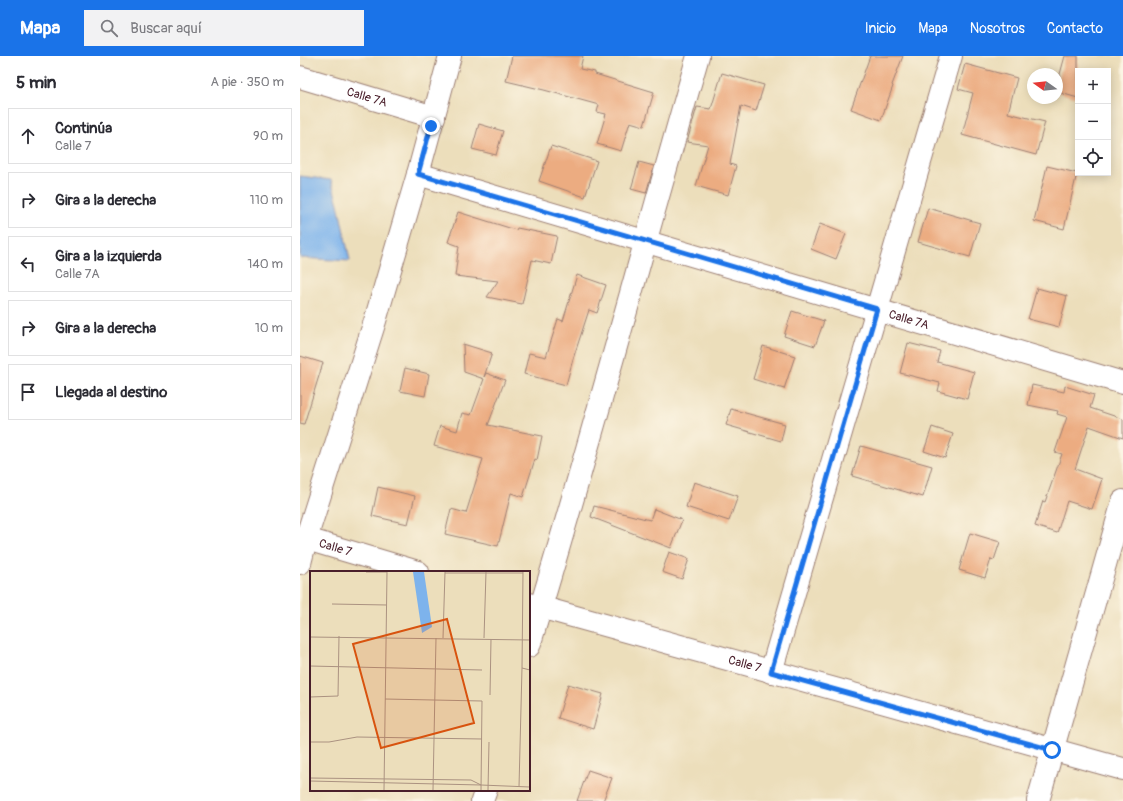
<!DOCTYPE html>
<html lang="es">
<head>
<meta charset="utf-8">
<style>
  body { margin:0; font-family:Pangolin,sans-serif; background:#f2f2f3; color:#2b2b33 }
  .controls { position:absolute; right:12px; top:12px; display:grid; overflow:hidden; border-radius:0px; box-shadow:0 2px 10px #0003 }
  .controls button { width:36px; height:36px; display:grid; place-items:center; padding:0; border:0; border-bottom:1px solid #e1e1e2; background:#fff; color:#2b2b33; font:20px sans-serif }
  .compass { position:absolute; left:727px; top:12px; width:36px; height:36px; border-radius:50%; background:#fff; box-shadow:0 2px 10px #0003; rotate:285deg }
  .stop { position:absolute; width:12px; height:12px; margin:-9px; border:3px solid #1a73e8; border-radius:50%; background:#fff }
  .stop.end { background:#1a73e8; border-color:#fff; box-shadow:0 1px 4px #0008 }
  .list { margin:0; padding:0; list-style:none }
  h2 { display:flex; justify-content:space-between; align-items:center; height:52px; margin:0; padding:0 16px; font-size:17px }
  h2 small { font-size:13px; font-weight:400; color:#7c7c81 }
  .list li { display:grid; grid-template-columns:26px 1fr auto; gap:12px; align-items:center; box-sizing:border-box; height:56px; margin:0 8px 8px; padding:0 8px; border:1px solid #e1e1e2; border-radius:0px }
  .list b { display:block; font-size:15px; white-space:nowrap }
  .list p { margin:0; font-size:13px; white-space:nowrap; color:#7c7c81 }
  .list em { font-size:13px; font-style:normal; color:#7c7c81 }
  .icon { flex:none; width:22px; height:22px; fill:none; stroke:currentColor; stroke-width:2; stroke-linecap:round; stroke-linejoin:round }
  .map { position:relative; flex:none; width:823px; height:745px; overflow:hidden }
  header { display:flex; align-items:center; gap:24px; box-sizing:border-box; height:56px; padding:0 20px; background:#1a73e8; color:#fff }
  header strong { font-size:19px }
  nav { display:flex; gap:22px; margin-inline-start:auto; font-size:14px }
  .search { width:280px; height:36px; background:#f2f2f3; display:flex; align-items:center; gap:10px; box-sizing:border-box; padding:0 14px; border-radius:0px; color:#7c7c81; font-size:15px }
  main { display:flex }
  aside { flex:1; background:#fff }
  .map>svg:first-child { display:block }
  .water { fill:#7db3ec; stroke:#64698c }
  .building { fill:#ecac81 }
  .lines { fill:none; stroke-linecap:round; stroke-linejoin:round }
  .street-casing { stroke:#9b7e73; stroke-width:24 }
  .secondary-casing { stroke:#9b7e73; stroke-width:24 }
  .street { stroke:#fff; stroke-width:22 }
  .secondary { stroke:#fff; stroke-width:22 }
  .route { stroke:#1a73e8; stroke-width:5 }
  .labels { text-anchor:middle; stroke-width:4; stroke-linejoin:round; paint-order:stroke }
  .street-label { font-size:12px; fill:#4a1f2b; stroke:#fcf5e5 }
  .inset-road { fill:none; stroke:#ab9281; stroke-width:1 }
  .view { fill:#d8530f; fill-opacity:0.15; stroke:#d8530f; stroke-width:2 }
  .inset-edge { fill:none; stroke:#4a1f2b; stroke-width:2 }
</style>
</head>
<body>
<header>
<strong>Mapa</strong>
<div class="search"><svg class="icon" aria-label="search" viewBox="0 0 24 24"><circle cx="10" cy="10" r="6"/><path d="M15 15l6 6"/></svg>Buscar aquí</div>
<nav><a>Inicio</a><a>Mapa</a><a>Nosotros</a><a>Contacto</a></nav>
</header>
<main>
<aside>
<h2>5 min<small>A pie · 350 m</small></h2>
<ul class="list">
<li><svg class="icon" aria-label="ahead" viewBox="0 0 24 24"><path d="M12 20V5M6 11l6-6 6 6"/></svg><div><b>Continúa</b><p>Calle 7</p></div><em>90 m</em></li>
<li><svg class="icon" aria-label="right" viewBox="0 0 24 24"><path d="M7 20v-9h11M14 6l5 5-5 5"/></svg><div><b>Gira a la derecha</b></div><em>110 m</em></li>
<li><svg class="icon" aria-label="left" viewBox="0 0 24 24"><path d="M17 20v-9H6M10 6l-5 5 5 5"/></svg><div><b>Gira a la izquierda</b><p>Calle 7A</p></div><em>140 m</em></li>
<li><svg class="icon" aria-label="right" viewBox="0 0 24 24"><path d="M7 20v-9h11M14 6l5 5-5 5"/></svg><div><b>Gira a la derecha</b></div><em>10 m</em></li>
<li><svg class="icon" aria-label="arrive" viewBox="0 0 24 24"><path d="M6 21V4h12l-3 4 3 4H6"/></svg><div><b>Llegada al destino</b></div></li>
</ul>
</aside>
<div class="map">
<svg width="823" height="745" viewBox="0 0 823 745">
  <rect width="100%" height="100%" fill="#fcf5e5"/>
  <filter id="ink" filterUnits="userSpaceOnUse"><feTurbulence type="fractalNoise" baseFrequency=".025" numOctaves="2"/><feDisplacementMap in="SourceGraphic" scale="8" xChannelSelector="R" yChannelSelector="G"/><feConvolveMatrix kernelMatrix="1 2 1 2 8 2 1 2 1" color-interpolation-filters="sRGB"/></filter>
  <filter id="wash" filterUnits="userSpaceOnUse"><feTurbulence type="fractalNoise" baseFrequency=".012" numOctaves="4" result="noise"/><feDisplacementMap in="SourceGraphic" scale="16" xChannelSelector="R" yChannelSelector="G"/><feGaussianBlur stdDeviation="0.9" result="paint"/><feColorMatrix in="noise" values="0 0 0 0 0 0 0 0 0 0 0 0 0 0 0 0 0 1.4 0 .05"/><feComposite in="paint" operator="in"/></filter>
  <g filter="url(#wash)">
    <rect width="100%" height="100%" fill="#ecdebb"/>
    <polygon class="water" points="0,120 31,124 38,148 50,205 0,202"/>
    <g id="blocks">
      <g class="building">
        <polygon points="212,0 283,0 280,13 295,16 295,18 354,36 344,70 330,66 321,95 297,88 306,58 297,56 299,49 244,34 206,25"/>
        <polygon points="570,0 603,0 592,29 593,30 581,64 551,53"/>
        <polygon points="765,0 778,0 778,42 757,36 757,29"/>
        <polygon points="665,8 717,22 708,57 745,66 736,99 662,79 673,37 658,33"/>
        <polygon points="422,17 464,29 456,55 441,50 430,108 436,110 428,139 396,130 408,89 387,86 397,51 411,53"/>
        <polygon points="179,68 203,75 196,99 172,93"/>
        <polygon points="251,90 297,105 285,141 239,125"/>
        <polygon points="339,106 354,110 346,137 331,133"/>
        <polygon points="747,110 777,117 764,173 734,165"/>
        <polygon points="628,152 680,167 670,201 618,186"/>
        <polygon points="158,156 216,174 217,172 257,180 251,208 232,204 222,248 187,241 198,225 155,220 159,190 148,186"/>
        <polygon points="520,168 546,178 536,203 511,193"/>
        <polygon points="277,219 306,229 297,257 289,254 273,303 266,329 224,318 229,297 246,301 258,263 263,265"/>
        <polygon points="737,232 767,240 759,271 728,263"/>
        <polygon points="492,255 524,265 515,290 484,280"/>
        <polygon points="608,287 640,295 637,306 674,316 667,343 638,335 640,327 600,317"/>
        <polygon points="163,288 192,297 184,321 186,317 205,324 188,369 242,380 237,404 235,403 223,441 211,437 198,490 145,478 151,453 166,457 183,403 134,390 140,370 157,375 162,357 171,359 184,323 164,316"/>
        <polygon points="463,290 495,300 484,333 453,323"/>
        <polygon points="0,300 23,307 4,368 0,367"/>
        <polygon points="105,312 129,318 125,340 100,335"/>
        <polygon points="732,329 764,336 765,330 794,339 790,352 823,363 823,382 789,370 775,413 802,423 792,453 767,445 757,477 735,470 743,445 745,446 762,398 755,396 767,361 757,358 758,355 728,349"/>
        <polygon points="431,353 485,368 481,385 426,369"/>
        <polygon points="632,371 653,378 645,402 624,395"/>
        <polygon points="561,390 632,410 623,441 552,420"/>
        <polygon points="394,426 438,440 429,465 386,451"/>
        <polygon points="78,431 115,440 108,468 72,460"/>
        <polygon points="294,450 350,464 354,453 382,464 371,492 291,461"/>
        <polygon points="670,477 700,486 694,504 691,503 685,522 659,514"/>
        <polygon points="369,496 389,503 382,523 362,516"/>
        <polygon points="268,628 303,638 293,673 258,662"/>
        <polygon points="288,714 312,722 303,745 277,745"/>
      </g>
    </g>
  </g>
  <g filter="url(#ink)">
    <use href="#blocks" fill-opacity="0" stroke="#9b7e73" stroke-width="1"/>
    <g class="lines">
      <g class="street-casing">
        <g id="street">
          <path id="s1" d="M 0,21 L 134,61"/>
          <path id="s2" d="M 118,118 L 823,327"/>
          <polyline points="0,507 6,483"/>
          <path d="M 229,590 C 289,395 341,197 398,0"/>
          <polyline points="471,616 651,0"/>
          <polyline points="182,745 186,734"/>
          <polyline points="738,745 823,445"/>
        </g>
      </g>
      <g class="secondary-casing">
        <g id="secondary">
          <path id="s3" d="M 0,481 L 118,516"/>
          <polyline points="6,483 75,265 118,118 150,0"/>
          <path id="s4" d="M 229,548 L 823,713"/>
        </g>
      </g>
      <use href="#street" class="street"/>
      <use href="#secondary" class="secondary"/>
    </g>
  </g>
  <g class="lines" filter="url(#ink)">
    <polyline class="route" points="131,70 118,118 577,253 471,616 752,694"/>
  </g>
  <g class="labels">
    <g class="street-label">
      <text dy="4" stroke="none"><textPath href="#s1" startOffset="70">Calle 7A</textPath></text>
      <text dy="4" stroke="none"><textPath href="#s2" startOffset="512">Calle 7A</textPath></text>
      <text dy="4" stroke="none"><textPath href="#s3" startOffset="37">Calle 7</textPath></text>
      <text dy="4" stroke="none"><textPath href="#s4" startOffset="224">Calle 7</textPath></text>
    </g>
  </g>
  <g transform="translate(10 515)">
    <rect width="220" height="220" fill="#ecdebb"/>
    <path d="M 103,1 L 114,1 L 122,56 L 112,62 Z" fill="#7db3ec"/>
    <path class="inset-road" d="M 56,1 L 77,1M 213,1 L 212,97 L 220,99M 135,2 L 213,2M 22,33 L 77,34M 0,66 L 220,69M 133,67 L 135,1M 174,67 L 176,1M 0,95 L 172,99M 180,124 L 181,68M 0,126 L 28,125 L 29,65M 75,128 L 172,130 L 171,219M 0,171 L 19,171 L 47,166 L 172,168M 0,207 L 161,209 L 171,214 L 0,210M 171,214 L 220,216M 209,216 L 212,97M 74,219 L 77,1M 123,219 L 126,67M 178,219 L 179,171"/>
    <path class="view" d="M 137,48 L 164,152 L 71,177 L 43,73 Z"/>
    <rect width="220" height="220" class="inset-edge"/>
  </g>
</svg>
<div class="controls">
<button>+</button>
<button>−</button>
<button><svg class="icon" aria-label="locate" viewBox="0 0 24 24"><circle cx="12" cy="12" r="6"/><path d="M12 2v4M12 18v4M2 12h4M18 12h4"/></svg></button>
</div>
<svg class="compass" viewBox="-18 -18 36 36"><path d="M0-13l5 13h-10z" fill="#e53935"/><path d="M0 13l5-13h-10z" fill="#7c7c81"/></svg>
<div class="stop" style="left:752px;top:694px"></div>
<div class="stop end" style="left:131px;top:70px"></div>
</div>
</main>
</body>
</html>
